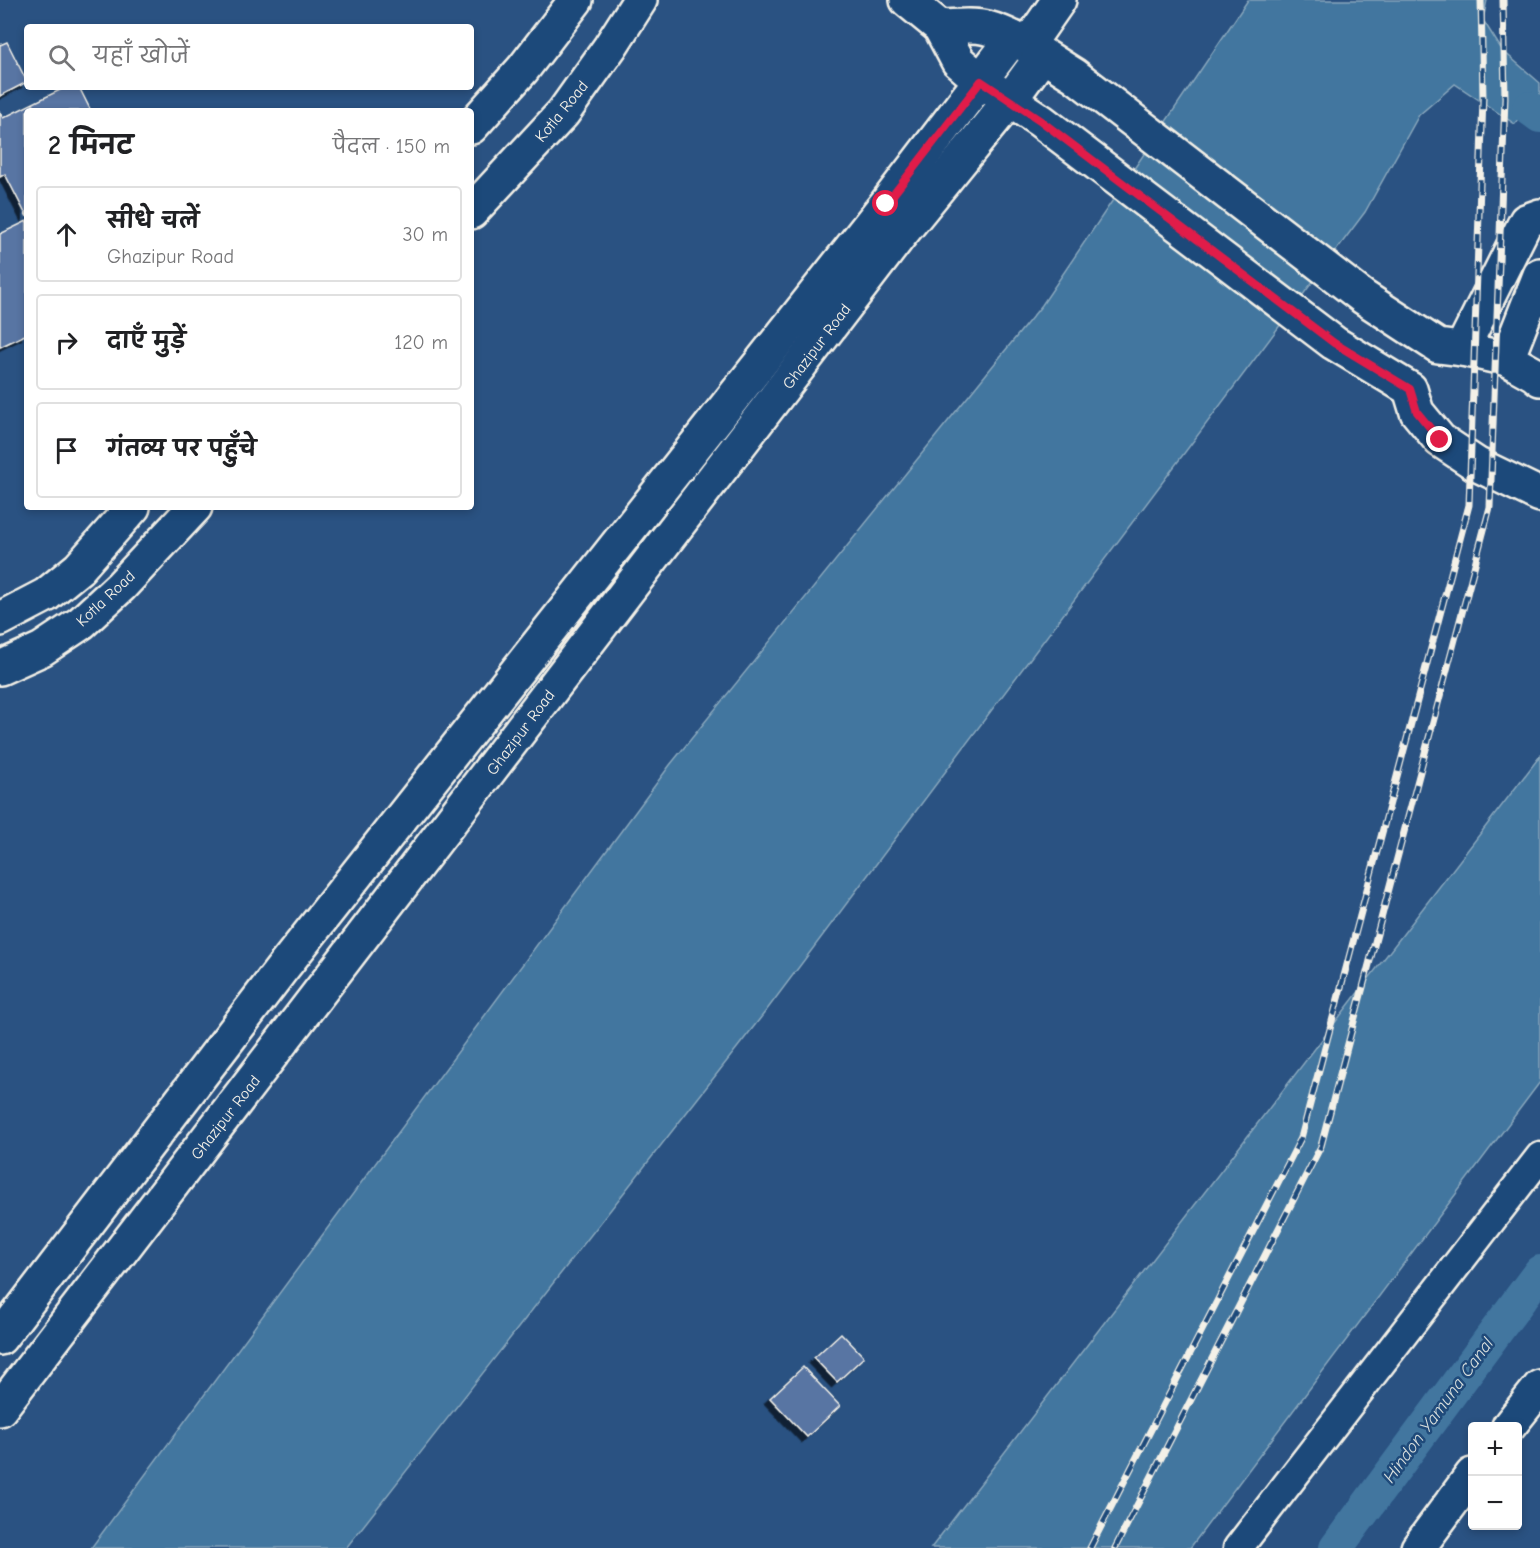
<!DOCTYPE html>
<html lang="hi">
<head>
<meta charset="utf-8">
<style>
  body { margin:0; font-family:"Comic Neue","Playpen Sans Deva",sans-serif; background:#f2f2f2; color:#202124 }
  .controls { position:absolute; right:18px; bottom:18px; display:grid; overflow:hidden; border-radius:6px; box-shadow:0 3px 9px #0003 }
  .controls button { width:54px; height:54px; display:grid; place-items:center; padding:0; border:0; border-bottom:2px solid #e0e0e0; background:#fff; color:#202124; font:30px sans-serif }
  .stop { position:absolute; width:18px; height:18px; margin:-14px; border:4px solid #e11d48; border-radius:50%; background:#fff }
  .stop.end { background:#e11d48; border-color:#fff; box-shadow:0 2px 6px #0008 }
  .list { margin:0; padding:0; list-style:none }
  h2 { display:flex; justify-content:space-between; align-items:center; height:78px; margin:0; padding:0 24px; font-size:26px }
  h2 small { font-size:20px; font-weight:400; color:#757577 }
  .list li { display:grid; grid-template-columns:39px 1fr auto; gap:18px; align-items:center; box-sizing:border-box; height:96px; margin:0 12px 12px; padding:0 12px; border:2px solid #e0e0e0; border-radius:6px }
  .list b { display:block; font-size:22px; white-space:nowrap }
  .list p { margin:0; font-size:20px; white-space:nowrap; color:#757577 }
  .list em { font-size:20px; font-style:normal; color:#757577 }
  .icon { flex:none; width:33px; height:33px; fill:none; stroke:currentColor; stroke-width:2; stroke-linecap:round; stroke-linejoin:round }
  .map { position:relative; flex:none; width:1540px; height:1548px; overflow:hidden }
  .search { position:absolute; background:#fff; box-shadow:0 3px 9px #0003; left:24px; top:24px; width:450px; height:66px; display:flex; align-items:center; gap:15px; box-sizing:border-box; padding:0 21px; border-radius:6px; color:#757577; font-size:22px }
  .panel { position:absolute; background:#fff; box-shadow:0 3px 9px #0003; left:24px; top:108px; width:450px; height:402px; border-radius:6px }
  .map>svg:first-child { display:block }
  .water { fill:#42769f; stroke:#89a7bc; stroke-width:1.5 }
  .lines { fill:none; stroke-linecap:round; stroke-linejoin:round }
  .canal { stroke:#42769f; stroke-width:34 }
  .building { fill:#5874a3; stroke:#f4f1e8; stroke-width:1.5; filter:url(#shadow) }
  .street-casing { stroke:#f4f1e8; stroke-width:33 }
  .secondary-casing { stroke:#f4f1e8; stroke-width:38 }
  .street { stroke:#1f4a7a; stroke-width:28 }
  .secondary { stroke:#1f4a7a; stroke-width:33 }
  .rail-casing { stroke:#f4f1e8; stroke-width:7 }
  .rail { stroke:#1f4a7a; stroke-width:4.5; stroke-dasharray:14; stroke-linecap:butt }
  .route { stroke:#e11d48; stroke-width:8 }
  .labels { text-anchor:middle; stroke-width:5; stroke-linejoin:round; paint-order:stroke }
  .street-label { font-size:16px; fill:#f4f1e8; stroke:#1f4a7a }
  .water-label { font-size:18px; font-style:italic; fill:#d9dfdd; stroke:#1f4a7a }
</style>
</head>
<body>
<div class="map">
<svg width="1540" height="1548" viewBox="0 0 1540 1548">
  <defs>
    <filter id="shadow"><feDropShadow dx="-5.5" dy="5.5" stdDeviation="0" flood-color="#0009"/></filter>
  </defs>
  <rect width="100%" height="100%" fill="#2a5282"/>
  <filter id="ink" filterUnits="userSpaceOnUse"><feTurbulence type="fractalNoise" baseFrequency=".0167" numOctaves="2"/><feDisplacementMap in="SourceGraphic" scale="12" xChannelSelector="R" yChannelSelector="G"/><feConvolveMatrix kernelMatrix="1 2 1 2 8 2 1 2 1" color-interpolation-filters="sRGB"/></filter>
  <g filter="url(#ink)">
    <g class="water">
      <polygon points="1248,0 1487,0 1483,20 1502,50 1540,83 1540,94 1515,124 1455,84 1419,115 1365,212 766,1011 346,1548 91,1548 670,765 1042,305"/>
      <polygon points="1540,756 1540,1082 1190,1548 931,1548"/>
    </g>
    <g class="lines">
      <g class="canal">
        <polyline points="1529,108 1540,116"/>
        <polyline points="1336,1548 1540,1272"/>
      </g>
    </g>
    <g class="building">
      <polygon points="7,42 27,82 0,96 0,45"/>
      <polygon points="66,87 79,87 91,111 27,111 27,217 5,174 0,177 0,113 3,118"/>
      <polygon points="27,221 27,334 0,347 0,234"/>
      <polygon points="841,1333 864,1357 837,1382 814,1358"/>
      <polygon points="803,1367 840,1406 807,1437 770,1398"/>
    </g>
    <g class="lines">
      <g class="street-casing">
        <polyline id="street" points="1238,1548 1540,1157"/>
      </g>
      <g class="secondary-casing">
        <g id="secondary">
          <polyline points="907,0 940,27 958,61 981,81 1041,121 1334,343 1410,389 1417,412 1440,440 1476,464 1540,495"/>
          <path d="M 940,27 C 953,27 974,24 987,28 C 1018,36 1046,58 1074,75 L 1363,297 L 1438,346 L 1462,349 L 1507,359 L 1534,374 L 1540,379"/>
          <polyline points="1027,46 1059,0"/>
          <polyline points="471,127 523,69 576,0"/>
          <polyline points="471,212 563,113 610,47 640,0"/>
          <polyline points="1462,349 1526,221 1540,216"/>
          <polyline points="1507,359 1540,275"/>
          <polyline points="0,619 46,595 79,568 133,507"/>
          <polyline points="0,668 42,649 81,623 121,586 195,507"/>
          <polyline points="0,1338 281,970 886,204 1013,38"/>
          <polyline points="0,1409 900,235 1010,100 1042,56"/>
          <polyline points="1509,1426 1540,1387"/>
          <polyline points="1418,1548 1472,1475"/>
        </g>
      </g>
      <use href="#street" class="street"/>
      <use href="#secondary" class="secondary"/>
      <g class="rail-casing">
        <g id="rail">
          <polyline points="1090,1548 1301,1138 1469,505 1483,98 1481,0"/>
          <polyline points="1115,1548 1321,1146 1490,507 1505,98 1503,0"/>
        </g>
      </g>
      <use href="#rail" class="rail"/>
    </g>
  </g>
  <g class="lines" filter="url(#ink)">
    <polyline class="route" points="886,204 981,81 1041,121 1334,343 1410,389 1417,412 1440,440"/>
  </g>
  <g class="labels">
    <g class="street-label">
      <text transform="translate(561 111) rotate(-51)" y="6">Kotla Road</text>
      <text transform="translate(816 346) rotate(-53)" y="6">Ghazipur Road</text>
      <text transform="translate(105 598) rotate(-43)" y="6">Kotla Road</text>
      <text transform="translate(520 732) rotate(-53)" y="6">Ghazipur Road</text>
      <text transform="translate(225 1117) rotate(-52)" y="6">Ghazipur Road</text>
    </g>
    <g class="water-label">
      <text transform="translate(1438 1410) rotate(-54)" y="6">Hindon Yamuna Canal</text>
    </g>
  </g>
</svg>
<div class="controls">
<button>+</button>
<button>−</button>
</div>
<div class="stop" style="left:886px;top:204px"></div>
<div class="stop end" style="left:1440px;top:440px"></div>
<div class="search"><svg class="icon" aria-label="search" viewBox="0 0 24 24"><circle cx="10" cy="10" r="6"/><path d="M15 15l6 6"/></svg>यहाँ खोजें</div>
<section class="panel">
<h2>2 मिनट<small>पैदल · 150 m</small></h2>
<ul class="list">
<li><svg class="icon" aria-label="ahead" viewBox="0 0 24 24"><path d="M12 20V5M6 11l6-6 6 6"/></svg><div><b>सीधे चलें</b><p>Ghazipur Road</p></div><em>30 m</em></li>
<li><svg class="icon" aria-label="right" viewBox="0 0 24 24"><path d="M7 20v-9h11M14 6l5 5-5 5"/></svg><div><b>दाएँ मुड़ें</b></div><em>120 m</em></li>
<li><svg class="icon" aria-label="arrive" viewBox="0 0 24 24"><path d="M6 21V4h12l-3 4 3 4H6"/></svg><div><b>गंतव्य पर पहुँचे</b></div></li>
</ul>
</section>
</div>
</body>
</html>
